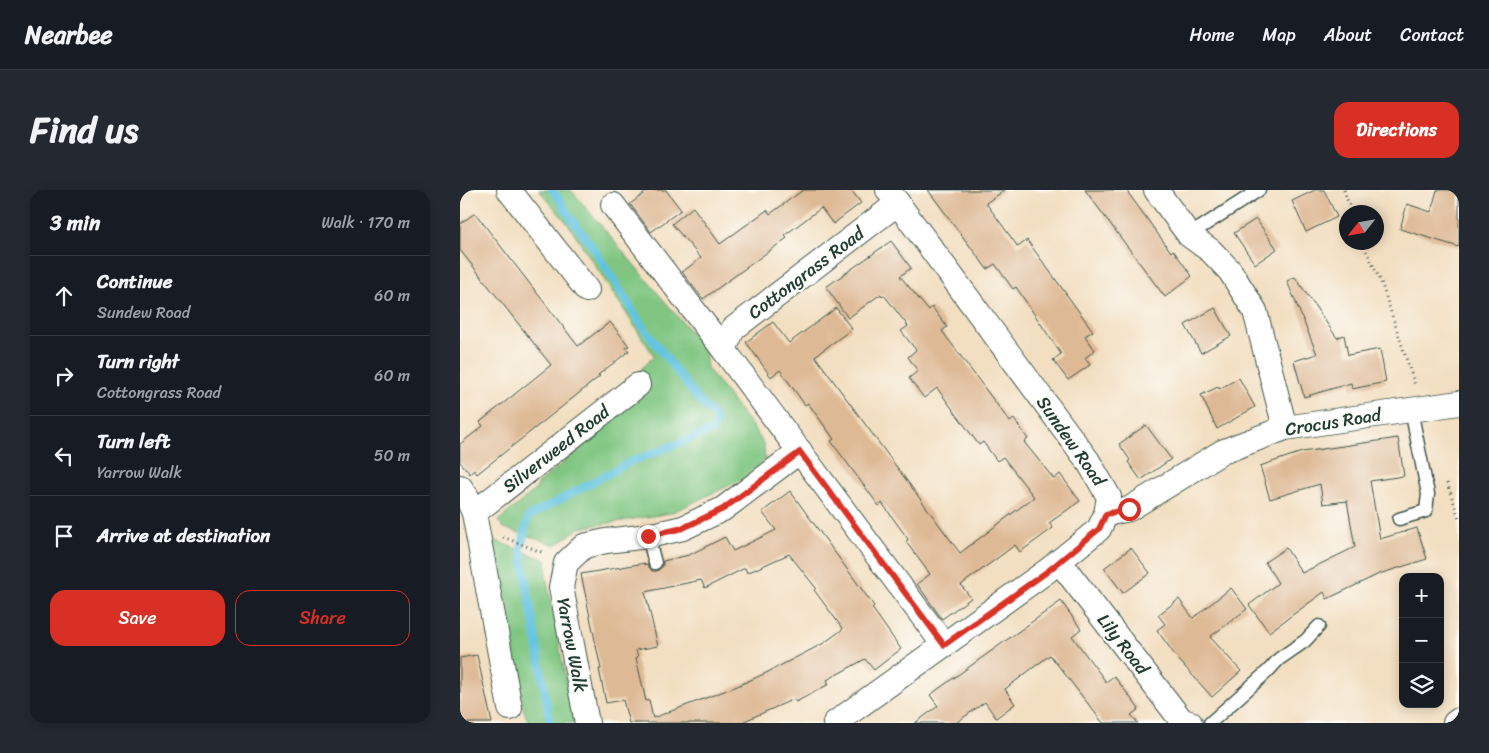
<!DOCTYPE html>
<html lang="en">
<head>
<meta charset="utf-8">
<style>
  body { margin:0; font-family:Sriracha,sans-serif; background:#242831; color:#f1f3f6 }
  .controls { position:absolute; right:15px; bottom:15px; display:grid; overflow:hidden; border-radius:10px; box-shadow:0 2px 12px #0003 }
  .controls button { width:45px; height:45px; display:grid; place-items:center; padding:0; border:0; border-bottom:1px solid #363941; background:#171b24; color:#f1f3f6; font:25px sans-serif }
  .compass { position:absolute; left:879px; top:15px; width:45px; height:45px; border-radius:50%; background:#171b24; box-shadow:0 2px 12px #0003; rotate:239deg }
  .stop { position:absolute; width:15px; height:15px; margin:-11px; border:4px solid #d93025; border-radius:50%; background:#fff }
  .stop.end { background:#d93025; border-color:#fff; box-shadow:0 1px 5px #0008 }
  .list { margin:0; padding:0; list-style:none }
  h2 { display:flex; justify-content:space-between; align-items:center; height:65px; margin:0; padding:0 20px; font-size:21px }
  h2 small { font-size:16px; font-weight:400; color:#9ea1a6 }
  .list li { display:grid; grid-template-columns:32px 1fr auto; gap:15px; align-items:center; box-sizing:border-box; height:80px; padding:0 20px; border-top:1px solid #363941 }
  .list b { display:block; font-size:19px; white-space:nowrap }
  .list p { margin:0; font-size:16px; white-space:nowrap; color:#9ea1a6 }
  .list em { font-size:16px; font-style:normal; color:#9ea1a6 }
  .actions { display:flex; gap:10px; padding:15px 20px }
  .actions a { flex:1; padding:11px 0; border:1px solid #d93025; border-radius:15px; text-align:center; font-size:18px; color:#d93025 }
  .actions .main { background:#d93025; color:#fff }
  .icon { flex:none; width:28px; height:28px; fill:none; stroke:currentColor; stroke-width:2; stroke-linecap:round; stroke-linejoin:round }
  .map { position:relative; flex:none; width:999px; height:533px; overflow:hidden; border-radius:15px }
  header { display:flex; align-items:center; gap:30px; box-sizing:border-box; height:70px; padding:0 25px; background:#171b24; border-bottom:1px solid #363941 }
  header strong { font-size:24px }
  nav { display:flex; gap:28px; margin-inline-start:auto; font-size:18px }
  .intro { display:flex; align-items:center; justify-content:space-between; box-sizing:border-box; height:120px; padding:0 30px }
  h1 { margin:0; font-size:35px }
  .button { padding:12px 22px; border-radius:15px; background:#d93025; color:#fff; font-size:18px; font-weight:700 }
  main { display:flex; gap:30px; padding:0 30px }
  aside { flex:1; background:#171b24; border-radius:15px; box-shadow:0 2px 12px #0003 }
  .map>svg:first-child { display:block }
  .green { fill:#80c682; stroke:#50825b }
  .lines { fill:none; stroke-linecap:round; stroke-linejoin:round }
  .stream { stroke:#62c3e0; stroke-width:8 }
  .building { fill:#deb995; fill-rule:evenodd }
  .service-casing { stroke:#3f5549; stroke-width:15 }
  .minor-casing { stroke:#3f5549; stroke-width:26 }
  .path { stroke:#3f5549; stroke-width:3; stroke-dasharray:1 4; stroke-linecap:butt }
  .service { stroke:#fff; stroke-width:12 }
  .minor { stroke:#fff; stroke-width:24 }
  .route { stroke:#d93025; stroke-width:6 }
  .labels { text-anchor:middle; stroke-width:4; stroke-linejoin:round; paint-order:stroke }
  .street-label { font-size:18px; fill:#1f3d34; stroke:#fdfcf7 }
</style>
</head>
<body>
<header>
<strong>Nearbee</strong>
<nav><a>Home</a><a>Map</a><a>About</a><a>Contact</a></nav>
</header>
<div class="intro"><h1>Find us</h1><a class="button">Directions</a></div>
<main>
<aside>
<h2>3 min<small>Walk · 170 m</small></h2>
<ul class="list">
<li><svg class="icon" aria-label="ahead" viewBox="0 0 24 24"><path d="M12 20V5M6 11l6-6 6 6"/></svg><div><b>Continue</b><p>Sundew Road</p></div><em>60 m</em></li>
<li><svg class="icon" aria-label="right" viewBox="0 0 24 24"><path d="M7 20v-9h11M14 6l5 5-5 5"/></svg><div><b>Turn right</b><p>Cottongrass Road</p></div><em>60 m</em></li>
<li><svg class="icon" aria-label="left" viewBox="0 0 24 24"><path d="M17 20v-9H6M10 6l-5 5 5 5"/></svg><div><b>Turn left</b><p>Yarrow Walk</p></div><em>50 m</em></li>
<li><svg class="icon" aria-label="arrive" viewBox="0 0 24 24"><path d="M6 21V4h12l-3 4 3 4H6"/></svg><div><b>Arrive at destination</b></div></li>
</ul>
<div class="actions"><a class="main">Save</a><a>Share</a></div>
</aside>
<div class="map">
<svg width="999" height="533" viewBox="0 0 999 533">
  <rect width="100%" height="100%" fill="#fdfcf7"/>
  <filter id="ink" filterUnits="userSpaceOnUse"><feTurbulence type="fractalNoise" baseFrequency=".02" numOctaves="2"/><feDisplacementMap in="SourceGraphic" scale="10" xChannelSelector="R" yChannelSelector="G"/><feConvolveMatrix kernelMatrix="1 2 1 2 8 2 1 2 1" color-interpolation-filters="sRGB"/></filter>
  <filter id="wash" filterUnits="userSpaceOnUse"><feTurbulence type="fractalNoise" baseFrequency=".0096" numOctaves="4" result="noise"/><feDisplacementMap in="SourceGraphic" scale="20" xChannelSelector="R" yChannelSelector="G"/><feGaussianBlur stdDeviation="1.12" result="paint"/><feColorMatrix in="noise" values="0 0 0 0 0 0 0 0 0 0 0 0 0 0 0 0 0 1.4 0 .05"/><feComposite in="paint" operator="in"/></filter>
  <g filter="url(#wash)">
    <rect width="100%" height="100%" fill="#f2dec0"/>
    <g class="green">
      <polygon points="79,0 111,0 245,159 247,178 295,240 304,255 305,270 283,289 211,323 119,338 96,355 44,338 38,331 76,299 79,293 191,199 178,182 194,166 108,34"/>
      <polygon points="33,350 86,370 86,386 114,533 69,533 64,521"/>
    </g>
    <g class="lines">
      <polyline class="stream" points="90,533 61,359 68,327 170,272 253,240 257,229 237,208 181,134 133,57 110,27 100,10 92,0"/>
    </g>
    <g id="blocks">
      <g class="building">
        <polygon points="189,0 206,0 221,20 191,42 170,14"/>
        <polygon points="343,0 391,0 401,13 373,34 361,18 325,45 327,48 243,109 222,82 241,68 212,34 233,17 260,54 307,20 310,24"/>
        <polygon points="468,0 545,0 526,13 558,57 567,50 633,141 625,146 635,160 625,168 630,175 608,190 593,170 601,164 556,97 553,99 535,74 527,79"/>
        <polygon points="625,0 666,0 711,62 713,60 732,86 705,107"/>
        <polygon points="855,0 864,0 877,27 846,42 832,11"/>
        <polygon points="977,0 999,0 999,57 940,39 947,14 971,22"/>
        <polygon points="15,23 118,156 150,132 169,156 166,157 169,161 138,185 140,186 113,208 17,284 14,280 10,284 0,272 0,254 23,236 20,232 91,175 0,60 0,34"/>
        <polygon points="796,29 817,59 795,74 774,43"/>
        <polygon points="431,51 451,78 440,86 468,120 472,117 487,137 482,141 550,232 554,229 568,249 564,252 594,289 600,284 620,311 589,333 593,338 560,362 555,355 501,395 511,408 482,429 457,394 470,384 446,352 448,349 422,313 419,316 371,251 374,249 348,213 345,215 320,180 311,187 286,152 313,132 329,153 376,118 392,139 355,166 500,363 574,307 543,267 537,271 523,252 519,255 477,198 464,208 449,188 458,181 448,167 456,160 441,141 448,136 424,105 422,106 421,104 388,128 366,97"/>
        <polygon points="835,87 877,148 884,145 888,165 920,159 926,192 892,199 891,193 844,207 834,171 857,164 827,91"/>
        <polygon points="755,118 771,146 741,163 725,135"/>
        <polygon points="779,188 795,217 757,239 741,205 758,197 759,199"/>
        <polygon points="686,235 711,269 681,290 668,272 670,270 659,254"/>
        <polygon points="938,248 944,286 910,291 920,349 957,338 967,369 919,384 867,409 864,402 809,442 789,415 818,393 805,372 826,358 842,383 895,357 887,311 863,314 860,294 810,309 800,276 842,262"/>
        <path d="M 330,301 L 414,416 L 412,418 L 441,459 L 414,480 L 405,469 L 367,490 L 369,494 L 336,512 L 334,509 L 280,533 L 169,533 L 163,510 L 146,513 L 139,479 L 141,479 L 121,384 L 185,373 L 184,375 L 187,374 L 192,381 L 197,381 L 203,376 L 203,371 L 229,365 L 265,347 L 273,361 L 316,340 L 302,322 ZM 329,364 L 356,398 L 354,400 L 383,439 L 364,453 L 306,483 L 275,497 L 193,528 L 189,510 L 186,511 L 176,468 L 178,467 L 176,460 L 198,456 L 185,402 L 241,390 L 245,398 L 285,378 L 287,383 Z"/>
        <polygon points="671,358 690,383 663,403 644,378"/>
        <polygon points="771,398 787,419 750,447 781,481 752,507 717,468 697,440 705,434 698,425 719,409 733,428"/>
        <polygon points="601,411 621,439 612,446 646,492 654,486 679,519 671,525 678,533 643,533 590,465 545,499 555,514 536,528 525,512 496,533 455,533 478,516 470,505"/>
        <polygon points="17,465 32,533 0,533 0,468"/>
      </g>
    </g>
  </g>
  <g filter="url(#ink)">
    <use href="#blocks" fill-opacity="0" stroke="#3f5549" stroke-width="1"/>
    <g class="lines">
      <g class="service-casing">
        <g id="service">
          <polyline points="729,45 799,0"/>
          <polyline points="939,329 966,321 968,304 951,220"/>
          <polyline points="188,346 195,373"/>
          <polyline points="750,533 808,481 819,469 845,451 859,436"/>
        </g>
      </g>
      <g class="minor-casing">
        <g id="minor">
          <polyline points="49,0 127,100"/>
          <polyline points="696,0 729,45 751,61 770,81 795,121 825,238"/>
          <polyline points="438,13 273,139 264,160 484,455"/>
          <polyline points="153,15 264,160"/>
          <polyline points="0,297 7,307 14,323 50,518"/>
          <polyline points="14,323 178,195"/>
          <polyline points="646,324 669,319 762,262 825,238 999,213"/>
          <polyline points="599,371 722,531 730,533"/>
          <polyline points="127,533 101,397 106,373 124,356 146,351 188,346 223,338 263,319 340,261"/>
          <polyline points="375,533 587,381 639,339 646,324 649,307 628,271 428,0"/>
          <polyline points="995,533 999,530"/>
        </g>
      </g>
      <g class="path">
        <polyline points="884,0 891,22"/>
        <polyline points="902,52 921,92 955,195"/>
        <polyline points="987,293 999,328"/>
        <polyline points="43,347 84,363"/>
      </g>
      <use href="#service" class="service"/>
      <use href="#minor" class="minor"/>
    </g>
  </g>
  <g class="lines" filter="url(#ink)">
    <polyline class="route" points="188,346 223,338 263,319 340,262 484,455 588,381 639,339 646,324 669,319"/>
  </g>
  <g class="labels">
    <g class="street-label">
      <text transform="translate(346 83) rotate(-37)" y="6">Cottongrass Road</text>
      <text transform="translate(873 232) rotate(-9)" y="6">Crocus Road</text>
      <text transform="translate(611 251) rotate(55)" y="6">Sundew Road</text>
      <text transform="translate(96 259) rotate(-38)" y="6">Silverweed Road</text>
      <text transform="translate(663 454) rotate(52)" y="6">Lily Road</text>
      <text transform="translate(112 455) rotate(79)" y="6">Yarrow Walk</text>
    </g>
  </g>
</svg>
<div class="controls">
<button>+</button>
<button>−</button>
<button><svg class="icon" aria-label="layers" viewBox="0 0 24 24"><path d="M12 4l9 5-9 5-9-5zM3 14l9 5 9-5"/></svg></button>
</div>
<svg class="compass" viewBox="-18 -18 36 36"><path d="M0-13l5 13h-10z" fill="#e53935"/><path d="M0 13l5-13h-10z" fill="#9ea1a6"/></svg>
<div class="stop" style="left:669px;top:319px"></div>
<div class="stop end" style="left:188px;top:346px"></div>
</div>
</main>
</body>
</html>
